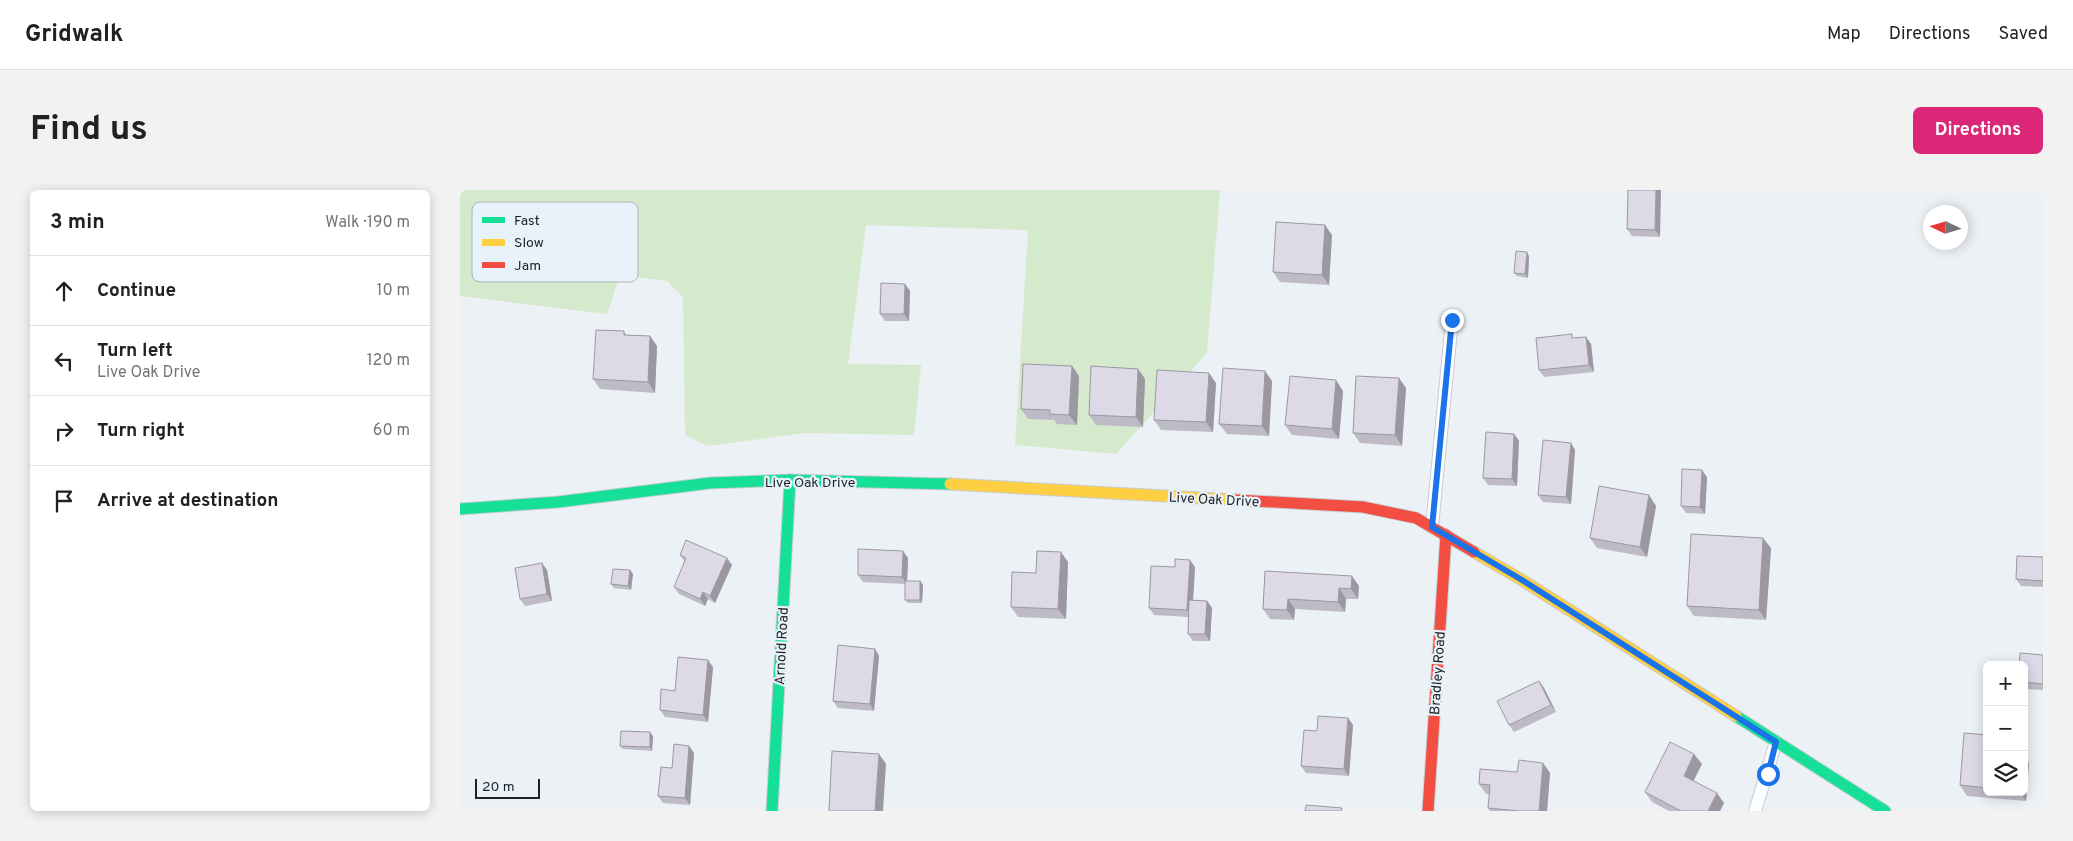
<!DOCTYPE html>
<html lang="en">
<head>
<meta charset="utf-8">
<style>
  body { margin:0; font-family:Overpass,sans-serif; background:#f2f2f2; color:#202124 }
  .controls { position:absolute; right:15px; bottom:15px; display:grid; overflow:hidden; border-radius:8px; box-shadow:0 2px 12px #0003 }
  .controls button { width:45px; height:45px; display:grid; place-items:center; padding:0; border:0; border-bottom:1px solid #e0e0e0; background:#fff; color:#202124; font:25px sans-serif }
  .compass { position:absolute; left:1463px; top:15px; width:45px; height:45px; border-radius:50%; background:#fff; box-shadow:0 2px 12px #0003; rotate:274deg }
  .scale { position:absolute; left:15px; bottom:12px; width:65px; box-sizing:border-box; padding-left:5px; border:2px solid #1d2124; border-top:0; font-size:14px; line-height:18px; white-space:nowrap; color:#1d2124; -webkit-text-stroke:4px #e8f2fa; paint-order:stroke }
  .stop { position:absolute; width:15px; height:15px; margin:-11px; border:4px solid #1a73e8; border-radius:50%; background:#fff }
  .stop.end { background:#1a73e8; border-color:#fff; box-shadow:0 1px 5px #0008 }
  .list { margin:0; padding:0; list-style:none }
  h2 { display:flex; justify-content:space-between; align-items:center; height:65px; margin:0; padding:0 20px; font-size:21px }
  h2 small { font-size:16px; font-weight:400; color:#757577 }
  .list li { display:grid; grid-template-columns:32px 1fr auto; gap:15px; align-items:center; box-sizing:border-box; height:70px; padding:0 20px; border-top:1px solid #e0e0e0 }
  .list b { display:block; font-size:19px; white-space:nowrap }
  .list p { margin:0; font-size:16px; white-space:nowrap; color:#757577 }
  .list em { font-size:16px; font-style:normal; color:#757577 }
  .icon { flex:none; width:28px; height:28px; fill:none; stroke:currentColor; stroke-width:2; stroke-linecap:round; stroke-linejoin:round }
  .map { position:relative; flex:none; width:1583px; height:621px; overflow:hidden; border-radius:8px }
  header { display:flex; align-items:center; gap:30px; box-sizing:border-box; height:70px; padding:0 25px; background:#fff; border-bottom:1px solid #e0e0e0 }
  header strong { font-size:24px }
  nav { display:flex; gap:28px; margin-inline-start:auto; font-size:18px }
  .intro { display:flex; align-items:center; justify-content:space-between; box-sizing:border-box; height:120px; padding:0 30px }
  h1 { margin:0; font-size:35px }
  .button { padding:12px 22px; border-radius:8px; background:#db2777; color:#fff; font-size:18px; font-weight:700 }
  main { display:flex; gap:30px; padding:0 30px }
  aside { flex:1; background:#fff; border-radius:8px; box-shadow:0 2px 12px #0003 }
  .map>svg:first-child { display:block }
  .green { fill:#d5e9cc }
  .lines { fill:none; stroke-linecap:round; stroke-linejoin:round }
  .lane-casing { stroke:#c9cdd1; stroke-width:14 }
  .fast-casing { stroke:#c9cdd1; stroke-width:13 }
  .slow-casing { stroke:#c9cdd1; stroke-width:13 }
  .jam-casing { stroke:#c9cdd1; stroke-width:13 }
  .lane { stroke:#fcfdfe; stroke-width:12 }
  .fast { stroke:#16e098; stroke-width:11 }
  .slow { stroke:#ffcf43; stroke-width:11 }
  .jam { stroke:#f24e42; stroke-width:11 }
  .wall { fill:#bebbc6 }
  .shaded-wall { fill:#9b98a1 }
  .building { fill:#ddd9e6; stroke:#9b98a1 }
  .route { stroke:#1a73e8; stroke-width:6 }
  .labels { text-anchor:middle; stroke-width:4.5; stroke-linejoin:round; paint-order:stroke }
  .street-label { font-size:14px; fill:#1d2124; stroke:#e8f2fa }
  .key { fill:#e8f2fa; stroke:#abb3ba; stroke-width:1 }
  .key-label { font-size:14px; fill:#1d2124 }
</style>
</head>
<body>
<header>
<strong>Gridwalk</strong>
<nav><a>Map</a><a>Directions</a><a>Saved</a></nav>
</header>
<div class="intro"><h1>Find us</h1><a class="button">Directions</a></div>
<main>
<aside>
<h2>3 min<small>Walk · 190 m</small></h2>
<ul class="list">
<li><svg class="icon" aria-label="ahead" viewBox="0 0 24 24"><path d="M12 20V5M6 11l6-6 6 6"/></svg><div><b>Continue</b></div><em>10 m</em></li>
<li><svg class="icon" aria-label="left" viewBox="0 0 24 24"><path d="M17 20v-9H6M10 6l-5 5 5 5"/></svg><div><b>Turn left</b><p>Live Oak Drive</p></div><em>120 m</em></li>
<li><svg class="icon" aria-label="right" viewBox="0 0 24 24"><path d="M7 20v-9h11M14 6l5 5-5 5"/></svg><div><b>Turn right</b></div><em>60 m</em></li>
<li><svg class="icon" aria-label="arrive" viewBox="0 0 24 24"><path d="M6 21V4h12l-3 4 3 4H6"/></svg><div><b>Arrive at destination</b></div></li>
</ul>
</aside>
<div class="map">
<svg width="1583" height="621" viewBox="0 0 1583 621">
  <rect width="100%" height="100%" fill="#ecf1f6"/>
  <polygon class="green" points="0,0 760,0 747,163 656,264 555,255 568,40 406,35 388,174 461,175 454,245 345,243 248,256 225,245 223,107 207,91 160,85 147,124 0,106"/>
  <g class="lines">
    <g class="lane-casing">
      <g id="lane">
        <polyline points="972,337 992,130"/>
        <polyline points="1295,621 1316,552"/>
      </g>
    </g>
    <g class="fast-casing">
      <g id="fast">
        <polyline points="0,319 98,312 250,293 330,290 490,294"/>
        <polyline points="1276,526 1425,621"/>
        <polyline points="312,621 330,290"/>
      </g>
    </g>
    <g class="slow-casing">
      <g id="slow">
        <polyline points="490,294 777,310"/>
        <polyline points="1014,362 1062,390 1276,526"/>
      </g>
    </g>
    <g class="jam-casing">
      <g id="jam">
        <polyline points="777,310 903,317 956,328 1014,362"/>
        <polyline points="968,621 986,345"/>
      </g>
    </g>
    <use href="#lane" class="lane"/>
    <use href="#fast" class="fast"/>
    <use href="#slow" class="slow"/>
    <use href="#jam" class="jam"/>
  </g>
  <g class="wall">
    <polygon points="1168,0 1200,47 1172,46 1167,39"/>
    <polygon points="872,45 869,95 820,92 813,82"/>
    <polygon points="1069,66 1068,88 1057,86 1054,83"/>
    <polygon points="445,94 450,101 449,131 425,131 420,124"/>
    <polygon points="164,141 166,145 190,146 197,156 195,203 140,199 133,189"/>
    <polygon points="1126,147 1131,154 1134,182 1084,187 1079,180"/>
    <polygon points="612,176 619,186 617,235 597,234 594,230 568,229 561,219"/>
    <polygon points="678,179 685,189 683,237 636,235 629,225"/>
    <polygon points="812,191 809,246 767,244 759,234"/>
    <polygon points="756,193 753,242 701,240 694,230"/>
    <polygon points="946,198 942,256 900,253 893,243"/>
    <polygon points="883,201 879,249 832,245 825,235"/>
    <polygon points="1054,244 1059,251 1057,296 1028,295 1023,288"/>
    <polygon points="1111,253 1115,260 1111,314 1083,312 1078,305"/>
    <polygon points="1247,287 1245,324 1226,323 1221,316"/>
    <polygon points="1196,316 1187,367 1137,358 1130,348"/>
    <polygon points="1311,358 1306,430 1234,426 1227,416"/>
    <polygon points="220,365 272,375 255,413 248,409 245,416 219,404 214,397 225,372"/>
    <polygon points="1583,367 1583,397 1561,396 1556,389"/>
    <polygon points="448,368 447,391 460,391 463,395 462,413 448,413 445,410 445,394 403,392 398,385"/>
    <polygon points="608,372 606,429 558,427 551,417 576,383"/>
    <polygon points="715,377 735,377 733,410 747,411 752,418 750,451 733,451 728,444 728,427 694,425 689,418"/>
    <polygon points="87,380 92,411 65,416 60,409"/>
    <polygon points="170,380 173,384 171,400 154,398 151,394"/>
    <polygon points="805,381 899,396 898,409 886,409 885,422 835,419 834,430 810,429 803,419"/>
    <polygon points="415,459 419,466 414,521 378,518 373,511"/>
    <polygon points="1583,465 1583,500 1564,499 1564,475"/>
    <polygon points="253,477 248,532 205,527 200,520 215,501"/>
    <polygon points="1079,491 1084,498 1096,522 1054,542 1049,535"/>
    <polygon points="888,528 893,535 889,586 846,583 841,576 857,541"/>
    <polygon points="1527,543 1527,602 1564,602 1569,573 1566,611 1507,606 1500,595"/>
    <polygon points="193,546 192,561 163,559 160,556"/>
    <polygon points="229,556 234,563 230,615 203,613 198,606"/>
    <polygon points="1083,573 1090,583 1087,621 1030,621 1028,618 1030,604 1026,604 1019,594 1057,582"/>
    <polygon points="1242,574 1233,591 1264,613 1260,621 1209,621 1192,612 1185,602"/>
  </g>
  <g class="shaded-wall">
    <polygon points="1196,0 1201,0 1200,47 1195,40"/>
    <polygon points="865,35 872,45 869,95 862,85"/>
    <polygon points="1067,62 1069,66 1068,88 1065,84"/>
    <polygon points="445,94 450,101 449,131 444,124"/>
    <polygon points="190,146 197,156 195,203 188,192"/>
    <polygon points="1126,147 1131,154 1134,182 1129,175"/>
    <polygon points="612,176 619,186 617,235 609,225"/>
    <polygon points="678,179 685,189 683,237 676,227"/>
    <polygon points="805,181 812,191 809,246 802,236"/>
    <polygon points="749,183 756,193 753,242 746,232"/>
    <polygon points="939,188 946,198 942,256 935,245"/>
    <polygon points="876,190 883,201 879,249 872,239"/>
    <polygon points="1054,244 1059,251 1057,296 1052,289"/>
    <polygon points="1111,253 1115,260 1111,314 1106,307"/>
    <polygon points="1242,280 1247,287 1245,324 1240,317"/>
    <polygon points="1189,305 1196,316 1187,367 1180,357"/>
    <polygon points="1303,348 1311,358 1306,430 1299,420"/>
    <polygon points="443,361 448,368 447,394 442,387"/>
    <polygon points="601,362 608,372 606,429 598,419"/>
    <polygon points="267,368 272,375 255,413 250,406"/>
    <polygon points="730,370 735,377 732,427 727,420"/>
    <polygon points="82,373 87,380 92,411 87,404"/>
    <polygon points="170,380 173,384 171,400 168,396"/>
    <polygon points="892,386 899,396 898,409 891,399"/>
    <polygon points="460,391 463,395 462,413 460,410"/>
    <polygon points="879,398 886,409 885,422 878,412"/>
    <polygon points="243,402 248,409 245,416 240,409"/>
    <polygon points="828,409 835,419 834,430 827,420"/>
    <polygon points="747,411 752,418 750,451 745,444"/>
    <polygon points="415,459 419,466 414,521 410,514"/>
    <polygon points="248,470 253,477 248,532 243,525"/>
    <polygon points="1079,491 1084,498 1096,522 1091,515"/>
    <polygon points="888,528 893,535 889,586 884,579"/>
    <polygon points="190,542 193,546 192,561 190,557"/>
    <polygon points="1564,543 1566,544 1564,560"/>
    <polygon points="229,556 234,563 230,615 225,608"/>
    <polygon points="419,564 426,574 423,621 415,621"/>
    <polygon points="1234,564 1242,574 1231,596 1224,586"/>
    <polygon points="1564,566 1569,573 1566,611 1560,602 1564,602"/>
    <polygon points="1083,573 1090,583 1087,621 1079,621"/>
    <polygon points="1257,603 1264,613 1260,621 1248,621"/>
  </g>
  <g class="building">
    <polygon points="1168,0 1196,0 1195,40 1167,39"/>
    <polygon points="816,32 865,35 862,85 813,82"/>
    <polygon points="1056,61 1067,62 1065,84 1054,83"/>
    <polygon points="421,93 445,94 444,124 420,124"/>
    <polygon points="136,140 164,141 164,145 190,146 188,192 133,189"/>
    <polygon points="1112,144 1112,148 1126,147 1129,175 1079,180 1076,148"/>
    <polygon points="563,174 612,176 609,225 590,224 590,220 561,219"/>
    <polygon points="631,176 678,179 676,227 629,225"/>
    <polygon points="763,178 805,181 802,236 759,234"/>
    <polygon points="697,180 749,183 746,232 694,230"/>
    <polygon points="830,186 876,190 872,239 825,235"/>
    <polygon points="896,186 939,188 935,245 893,243"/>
    <polygon points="1026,242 1054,244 1052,289 1023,288"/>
    <polygon points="1083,250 1111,253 1106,307 1078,305"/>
    <polygon points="1222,279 1242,280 1240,317 1221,316"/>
    <polygon points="1139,296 1189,305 1180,357 1130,348"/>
    <polygon points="1231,344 1303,348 1299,420 1227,416"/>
    <polygon points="226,350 267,368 250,406 243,402 240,409 214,397 226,368 220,365"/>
    <polygon points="398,359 443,361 442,387 398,385"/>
    <polygon points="577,361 601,362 598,419 551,417 552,382 576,383"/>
    <polygon points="1557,366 1583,367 1583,391 1556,389"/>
    <polygon points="715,369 730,370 727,420 689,418 691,376 715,377"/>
    <polygon points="82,373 87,404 60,409 55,378"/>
    <polygon points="153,379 170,380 168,396 151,394"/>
    <polygon points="805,381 892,386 891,399 879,398 878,412 828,409 827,420 803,419"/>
    <rect x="445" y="391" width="15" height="19"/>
    <polygon points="729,410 747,411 745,444 728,444"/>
    <polygon points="378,455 415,459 410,514 373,511"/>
    <polygon points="1560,463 1583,465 1583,494 1564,492 1564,475 1559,475"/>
    <polygon points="218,467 248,470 243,525 200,520 201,499 215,501"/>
    <polygon points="1079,491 1091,515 1049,535 1037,511"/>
    <polygon points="858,526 888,528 884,579 841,576 844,540 857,541"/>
    <polygon points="161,541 190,542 190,557 160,556"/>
    <polygon points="1504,543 1527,545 1527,543 1527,598 1500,595"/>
    <polygon points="1210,552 1234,564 1224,586 1257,603 1248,621 1221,621 1185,602"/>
    <polygon points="214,554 229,556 225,608 198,606 201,577 212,578"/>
    <polygon points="372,561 419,564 415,621 369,621"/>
    <polygon points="1059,570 1083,573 1079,621 1059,621 1028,618 1030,595 1019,594 1020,579 1057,582"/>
    <polygon points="846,615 882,618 881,621 845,621"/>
  </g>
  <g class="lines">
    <polyline class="route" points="992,130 972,337 1062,390 1316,552 1308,584"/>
  </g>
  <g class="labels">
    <g class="street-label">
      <text x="350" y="297">Live Oak Drive</text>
      <text transform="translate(754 309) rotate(3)" y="5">Live Oak Drive</text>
      <text transform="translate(321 456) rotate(-87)" y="5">Arnold Road</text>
      <text transform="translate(977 483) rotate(-86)" y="5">Bradley Road</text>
    </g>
  </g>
  <rect x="12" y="12" width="166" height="80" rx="8" class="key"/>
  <rect x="22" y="27" width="23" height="6" fill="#16e098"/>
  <rect x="22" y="49" width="23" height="7" fill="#ffcf43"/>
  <rect x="22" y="72" width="23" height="6" fill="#f24e42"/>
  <g class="key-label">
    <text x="54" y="35">Fast</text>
    <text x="54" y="57">Slow</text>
    <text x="54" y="80">Jam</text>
  </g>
</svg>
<div class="controls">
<button>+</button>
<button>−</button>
<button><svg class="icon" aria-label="layers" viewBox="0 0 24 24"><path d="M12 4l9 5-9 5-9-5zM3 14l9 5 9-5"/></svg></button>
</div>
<svg class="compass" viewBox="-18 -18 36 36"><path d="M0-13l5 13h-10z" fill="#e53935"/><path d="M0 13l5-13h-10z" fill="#757577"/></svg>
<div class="scale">20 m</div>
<div class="stop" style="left:1308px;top:584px"></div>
<div class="stop end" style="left:992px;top:130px"></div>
</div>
</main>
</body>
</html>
